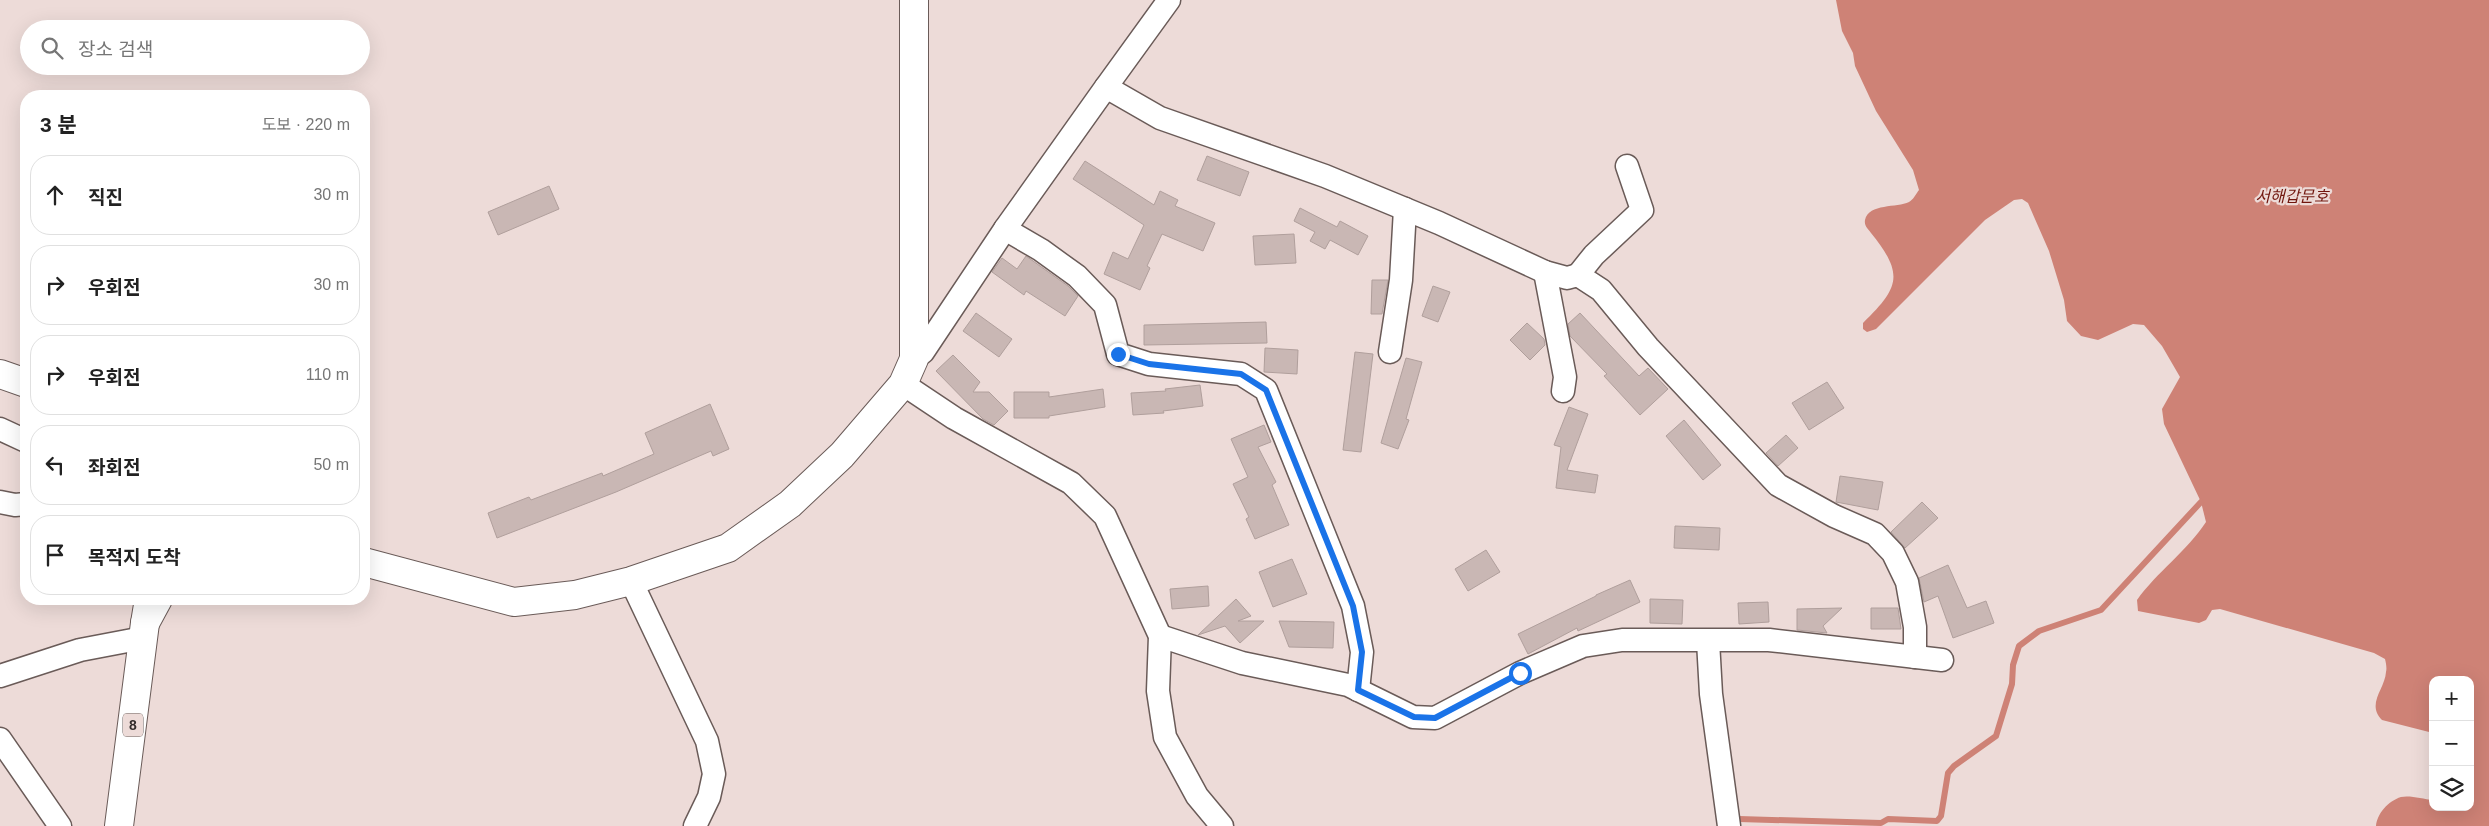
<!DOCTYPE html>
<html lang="ko">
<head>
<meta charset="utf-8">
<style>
  body { margin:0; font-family:Arial,"Noto Sans KR",sans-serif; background:#f2f2f2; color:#222 }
  .controls { position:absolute; right:15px; bottom:15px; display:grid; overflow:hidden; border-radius:10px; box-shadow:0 5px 20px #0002 }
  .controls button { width:45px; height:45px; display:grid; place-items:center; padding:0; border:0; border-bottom:1px solid #e0e0e0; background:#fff; color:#222; font:25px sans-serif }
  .stop { position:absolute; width:15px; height:15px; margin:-11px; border:4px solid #1a73e8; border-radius:50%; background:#fff }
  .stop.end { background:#1a73e8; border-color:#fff; box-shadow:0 1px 5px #0008 }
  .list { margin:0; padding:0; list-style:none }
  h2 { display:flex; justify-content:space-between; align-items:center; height:65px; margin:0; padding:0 20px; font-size:21px }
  h2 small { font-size:16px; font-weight:400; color:#767676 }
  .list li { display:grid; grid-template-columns:32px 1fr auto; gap:15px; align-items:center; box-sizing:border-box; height:80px; margin:0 10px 10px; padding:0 10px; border:1px solid #e0e0e0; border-radius:20px }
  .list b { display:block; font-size:19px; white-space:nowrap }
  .list em { font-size:16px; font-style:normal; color:#767676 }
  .icon { flex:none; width:28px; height:28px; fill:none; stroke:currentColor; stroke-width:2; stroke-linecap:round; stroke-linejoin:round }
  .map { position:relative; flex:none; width:2489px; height:826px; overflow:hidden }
  .search { position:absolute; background:#fff; box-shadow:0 5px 20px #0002; left:20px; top:20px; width:350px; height:55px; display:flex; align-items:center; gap:12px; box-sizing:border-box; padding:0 18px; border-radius:28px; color:#767676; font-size:19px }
  .panel { position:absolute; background:#fff; box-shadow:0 5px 20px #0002; left:20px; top:90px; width:350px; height:515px; border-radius:20px }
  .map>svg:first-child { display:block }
  .water { fill:#ce8276 }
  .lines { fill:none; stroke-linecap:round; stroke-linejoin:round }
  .stream { stroke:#ce8276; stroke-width:6 }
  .building { fill:#c9b7b4; stroke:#b09f9c }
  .street-casing { stroke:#6a5b58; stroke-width:25 }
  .secondary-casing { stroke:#6a5b58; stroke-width:30 }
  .primary-casing { stroke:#6a5b58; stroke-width:30 }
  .street { stroke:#fff; stroke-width:22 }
  .secondary { stroke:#fff; stroke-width:28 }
  .primary { stroke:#fff; stroke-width:28 }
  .route { stroke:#1a73e8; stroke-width:6 }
  .labels { text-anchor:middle; stroke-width:4.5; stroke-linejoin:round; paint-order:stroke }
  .shield { fill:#eddbd8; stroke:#6a605e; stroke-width:1 }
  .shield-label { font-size:14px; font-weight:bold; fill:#322b2a }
  .water-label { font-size:16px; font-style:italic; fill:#71160e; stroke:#eddbd8 }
</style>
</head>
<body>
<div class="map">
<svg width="2489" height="826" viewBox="0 0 2489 826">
  <rect width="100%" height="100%" fill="#eddbd8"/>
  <path class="water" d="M 1836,0 L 2489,0 L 2489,826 L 2376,826 C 2377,814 2388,801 2401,797 C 2410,795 2423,799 2433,800 L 2433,807 L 2470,807 L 2470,680 L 2433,680 L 2433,733 L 2382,720 C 2366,704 2385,689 2386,672 C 2387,668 2386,663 2385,659 L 2374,653 L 2220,609 L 2212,610 L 2206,620 L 2199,623 L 2138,611 L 2137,600 C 2157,572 2187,551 2206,522 L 2201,502 L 2164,424 L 2162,409 L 2180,377 L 2162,346 L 2144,325 L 2133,324 L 2098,340 L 2081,336 L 2067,321 L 2064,300 L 2049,251 L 2028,203 L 2022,199 L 2014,200 L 1985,220 L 1876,329 L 1867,332 L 1863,329 L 1863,323 C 1900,287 1904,274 1871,233 C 1868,229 1864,226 1865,220 C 1869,203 1897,208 1909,202 C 1913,200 1916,194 1919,190 L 1913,170 L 1876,111 L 1855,66 L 1853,53 L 1842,31 Z"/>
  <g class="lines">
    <polyline class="stream" points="1739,819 1881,823 1888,819 1937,821 1941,816 1948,773 1954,766 1996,736 2012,684 2013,665 2019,646 2039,631 2101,610 2201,502"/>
  </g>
  <g class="building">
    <polygon points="1207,156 1249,172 1240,196 1197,180"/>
    <polygon points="1085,161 1154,205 1160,191 1178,200 1175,206 1215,223 1203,251 1162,234 1147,266 1150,268 1140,290 1104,274 1113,252 1128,259 1144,225 1073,179"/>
    <polygon points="549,186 559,209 498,235 488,212"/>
    <polygon points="1300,208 1337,227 1340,221 1368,236 1358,255 1330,240 1325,249 1310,241 1315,232 1294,221"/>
    <polygon points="1294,234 1296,263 1255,265 1253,236"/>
    <polygon points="1026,256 1068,286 1078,296 1065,316 1026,291 1024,295 992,272 1002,258 1017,269"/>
    <polygon points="1372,280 1388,280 1382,314 1371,314"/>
    <polygon points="1433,286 1450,292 1438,322 1422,316"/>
    <polygon points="976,313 1012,339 999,357 963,331"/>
    <polygon points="1580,313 1639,376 1648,368 1668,389 1640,415 1604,376 1607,374 1570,336 1568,324"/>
    <polygon points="1266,322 1267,343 1144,345 1144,325"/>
    <polygon points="1527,323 1544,339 1545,345 1530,360 1510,340"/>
    <polygon points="1265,348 1298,350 1297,374 1264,372"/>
    <polygon points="1355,352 1373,354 1361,452 1343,450"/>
    <polygon points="953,355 980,382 973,392 989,392 1008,411 994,425 983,419 936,371"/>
    <polygon points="1406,358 1422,362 1406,419 1409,420 1398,449 1381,443"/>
    <polygon points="1827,382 1844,408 1809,430 1792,403"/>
    <polygon points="1200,385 1203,406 1163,411 1164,413 1133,415 1131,393 1166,391 1165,389"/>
    <polygon points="1103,389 1105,407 1049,416 1049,418 1014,418 1014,392 1049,392 1049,397"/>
    <polygon points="710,404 729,449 713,456 711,451 616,492 497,538 488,513 529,497 531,500 602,473 603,476 654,454 645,433"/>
    <polygon points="1569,407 1588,414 1567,470 1598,475 1595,493 1556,488 1561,447 1554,445"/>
    <polygon points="1684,420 1721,465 1703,480 1666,436"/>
    <polygon points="1264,425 1271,442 1258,447 1276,482 1272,485 1289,525 1255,539 1246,519 1249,517 1233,484 1248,477 1231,439"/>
    <polygon points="1786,435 1798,448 1778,466 1766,453"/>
    <polygon points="1840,476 1883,482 1878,510 1836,502"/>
    <polygon points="1922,502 1938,518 1905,548 1891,532"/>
    <polygon points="1675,526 1720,528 1719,550 1674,548"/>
    <polygon points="1486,550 1500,572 1468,591 1455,569"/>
    <polygon points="1292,559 1307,594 1273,607 1259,572"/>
    <polygon points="1948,565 1967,608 1986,601 1994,623 1953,638 1938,596 1924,602 1919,578"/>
    <polygon points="1630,580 1640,602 1578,631 1577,628 1528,654 1518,634 1596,596 1596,595"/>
    <polygon points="1208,586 1209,606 1172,609 1170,589"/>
    <polygon points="1236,599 1251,616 1238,621 1264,621 1240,643 1225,626 1198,635"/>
    <polygon points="1650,599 1683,600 1682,624 1650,623"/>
    <polygon points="1768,602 1769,622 1739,624 1738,603"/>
    <polygon points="1842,608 1823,626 1827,633 1797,630 1797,609"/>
    <polygon points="1871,608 1898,608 1901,629 1871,629"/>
    <polygon points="1279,621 1334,622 1333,648 1289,647"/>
  </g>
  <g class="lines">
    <g class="street-casing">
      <g id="street">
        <polyline points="1106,87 1169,0"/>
        <polyline points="1005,229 1041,250 1077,276 1105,305 1118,354 1149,364 1241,374 1266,390 1353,606 1362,652 1358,690"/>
        <polyline points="1545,272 1565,377 1563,391"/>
        <polyline points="1578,275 1594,255 1642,210 1627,166"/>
        <polyline points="1390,352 1401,280 1405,209"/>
        <polyline points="914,359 923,352 1005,229 1106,87 1160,118 1325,176 1439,223 1545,272 1567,278 1578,275 1601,290 1648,347 1778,485 1834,516 1875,534 1893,553 1907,582 1915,627 1915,657"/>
        <polyline points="903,384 954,418 1071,483 1105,516 1160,636 1158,691 1165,737 1197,796 1222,826"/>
        <polyline points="0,429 26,441"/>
        <polyline points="0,502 15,505 26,504"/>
        <polyline points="631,581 707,741 714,774 709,797 695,826"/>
        <polyline points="1160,636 1242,663 1348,685 1413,717 1435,718 1520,673 1583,646 1622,640 1769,640 1942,660"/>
        <polyline points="1708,641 1711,694 1729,826"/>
        <polyline points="0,676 80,650 143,638"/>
        <polyline points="0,739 60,826"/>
      </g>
    </g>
    <g class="secondary-casing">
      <g id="secondary">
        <polyline points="0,374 26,383"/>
        <polyline points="364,562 514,602 575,595 631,581 728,548 790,504 842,455 903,384 914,359 914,0"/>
        <polyline points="149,599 145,623 158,599"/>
      </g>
    </g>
    <g class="primary-casing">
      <polyline id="primary" points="119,826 145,623"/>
    </g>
    <use href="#street" class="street"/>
    <use href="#secondary" class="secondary"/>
    <use href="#primary" class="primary"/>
  </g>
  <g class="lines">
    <polyline class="route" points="1118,354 1149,364 1241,374 1266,390 1353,606 1362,652 1358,690 1414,717 1435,718 1520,673"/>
  </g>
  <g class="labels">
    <rect class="shield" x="123" y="713.5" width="20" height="23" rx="4"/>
    <g class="shield-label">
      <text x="133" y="730">8</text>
    </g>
    <g class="water-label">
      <text x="2292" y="202">서해갑문호</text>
    </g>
  </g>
</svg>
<div class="controls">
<button>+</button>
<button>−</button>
<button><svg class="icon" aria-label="layers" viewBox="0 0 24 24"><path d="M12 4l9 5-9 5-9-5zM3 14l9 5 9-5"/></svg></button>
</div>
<div class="stop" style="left:1520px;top:673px"></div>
<div class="stop end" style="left:1118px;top:354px"></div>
<div class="search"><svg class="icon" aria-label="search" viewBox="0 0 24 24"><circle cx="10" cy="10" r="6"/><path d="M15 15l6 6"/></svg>장소 검색</div>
<section class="panel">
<h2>3 분<small>도보 · 220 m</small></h2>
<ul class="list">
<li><svg class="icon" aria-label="ahead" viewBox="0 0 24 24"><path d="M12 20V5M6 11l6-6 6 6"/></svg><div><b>직진</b></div><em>30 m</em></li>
<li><svg class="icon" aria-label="right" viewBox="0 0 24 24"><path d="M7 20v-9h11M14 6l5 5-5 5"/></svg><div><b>우회전</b></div><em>30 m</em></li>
<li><svg class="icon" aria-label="right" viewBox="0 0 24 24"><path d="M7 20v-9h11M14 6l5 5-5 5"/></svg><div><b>우회전</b></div><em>110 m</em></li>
<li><svg class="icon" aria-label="left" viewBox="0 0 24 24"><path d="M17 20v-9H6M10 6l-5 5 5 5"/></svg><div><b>좌회전</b></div><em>50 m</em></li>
<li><svg class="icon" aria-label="arrive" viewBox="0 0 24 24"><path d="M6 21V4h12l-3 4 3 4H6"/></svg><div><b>목적지 도착</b></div></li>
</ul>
</section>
</div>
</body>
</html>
